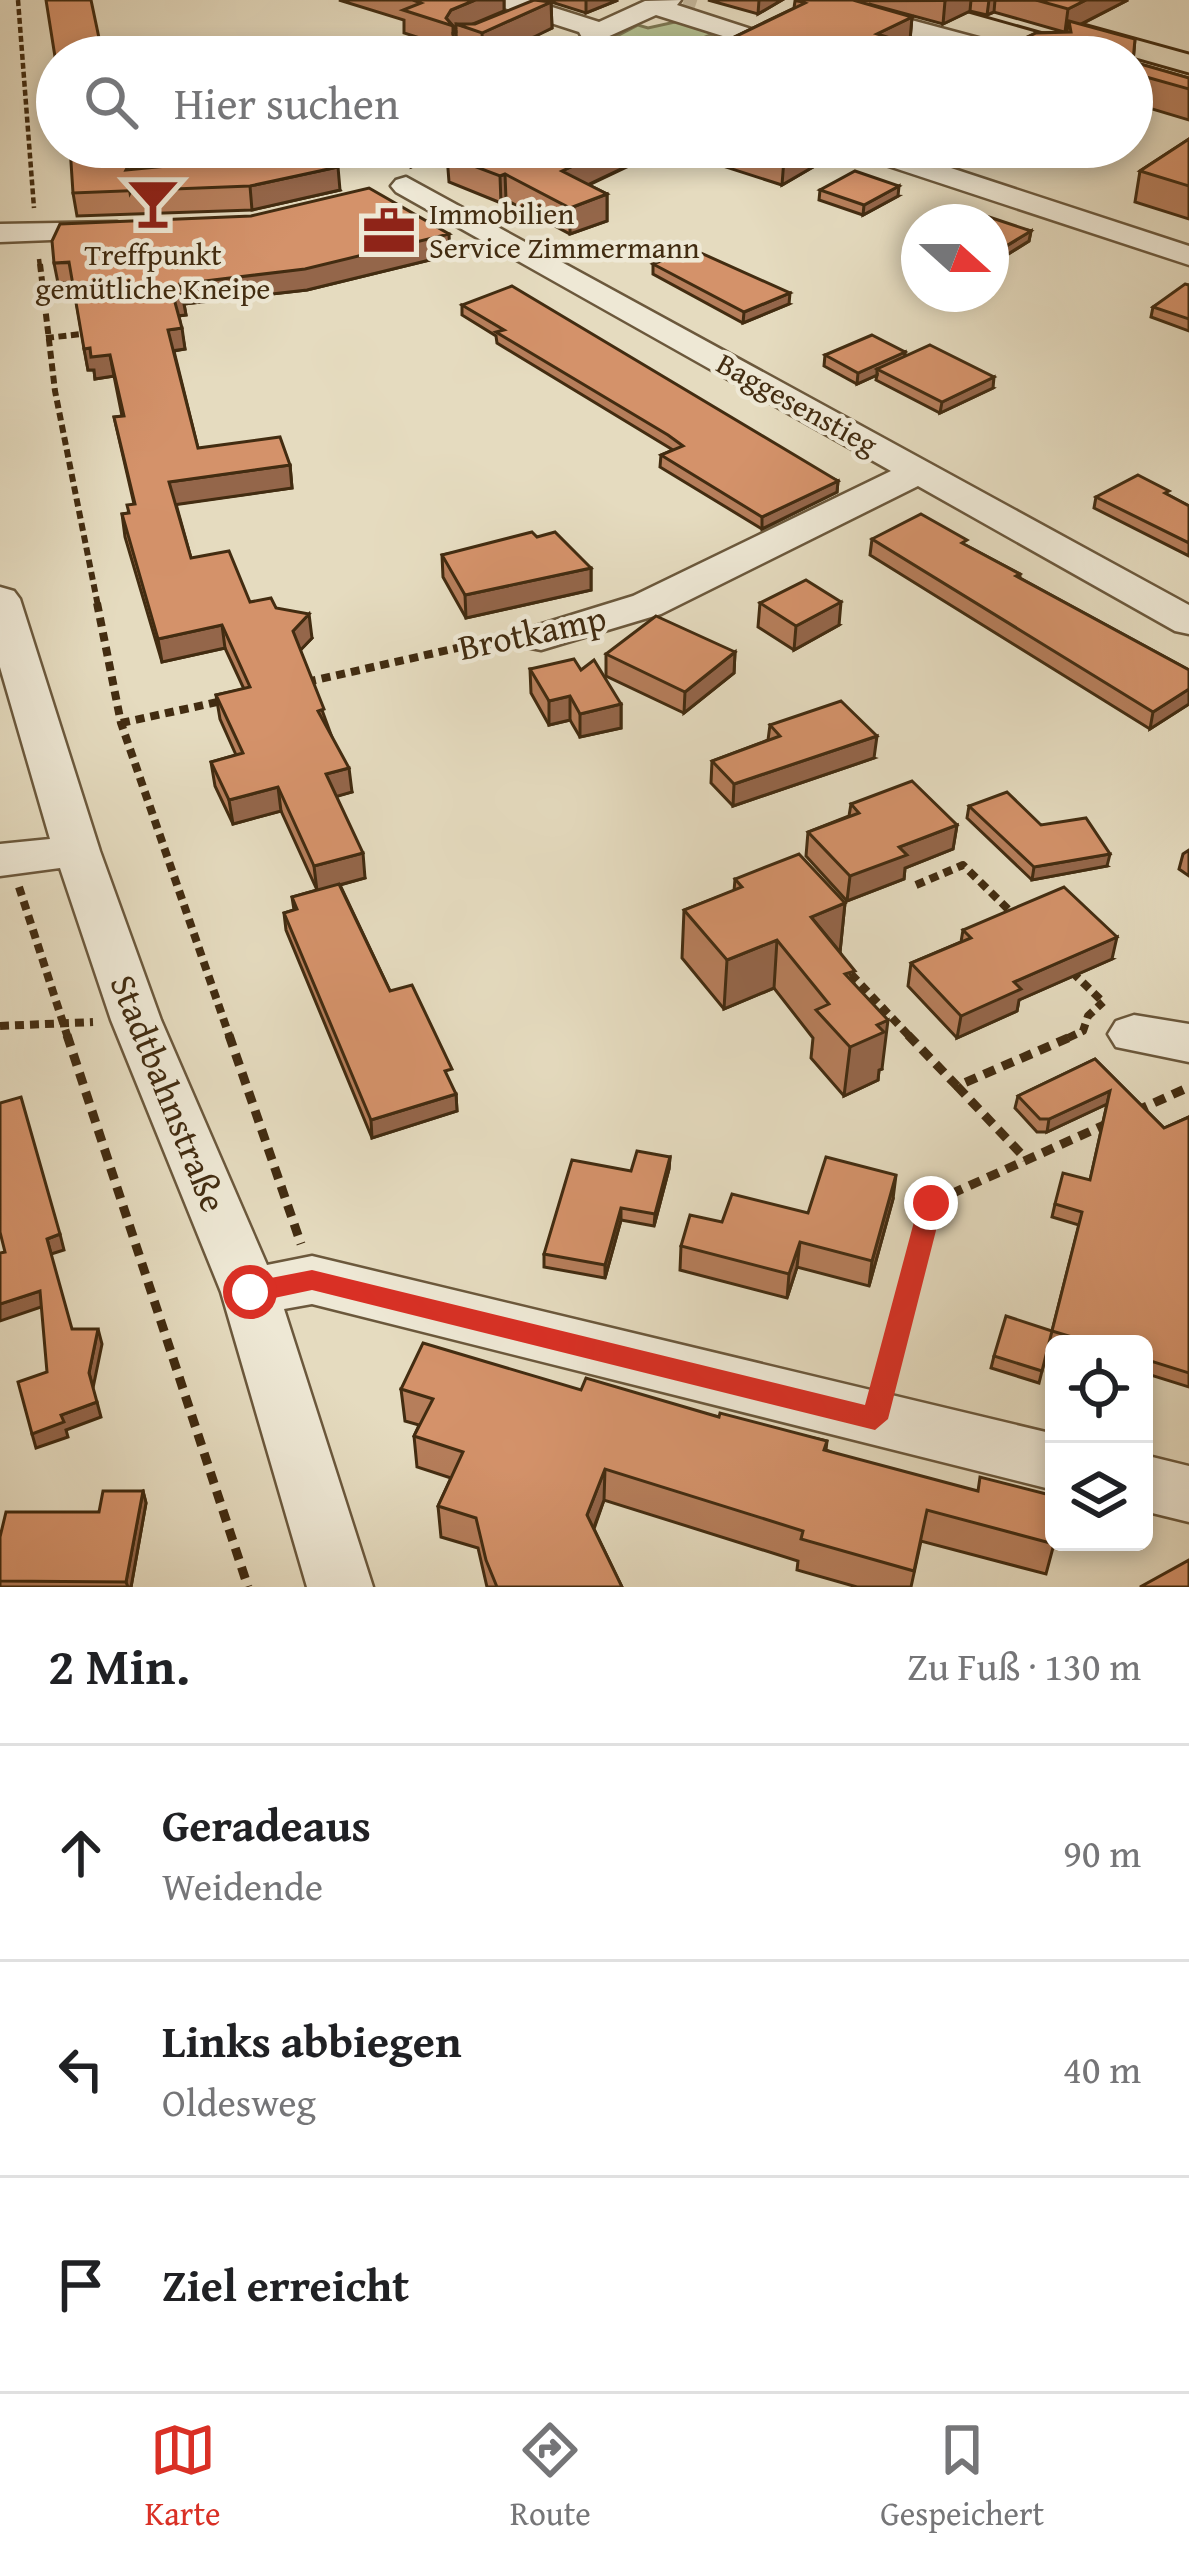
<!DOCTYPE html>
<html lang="de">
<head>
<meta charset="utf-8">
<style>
  body { margin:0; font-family:"Gentium Book Plus",serif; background:#f2f2f2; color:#202124 }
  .controls { position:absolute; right:36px; bottom:36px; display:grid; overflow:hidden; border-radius:18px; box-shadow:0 6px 18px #0003 }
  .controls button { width:108px; height:108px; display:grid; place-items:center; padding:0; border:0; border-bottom:3px solid #e0e0e0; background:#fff; color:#202124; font:60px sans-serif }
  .compass { position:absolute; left:901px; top:204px; width:108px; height:108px; border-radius:50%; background:#fff; box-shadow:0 6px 18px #0003; rotate:111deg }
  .stop { position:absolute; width:36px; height:36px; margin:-27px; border:9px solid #d93025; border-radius:50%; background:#fff }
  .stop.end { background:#d93025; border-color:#fff; box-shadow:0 3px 12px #0008 }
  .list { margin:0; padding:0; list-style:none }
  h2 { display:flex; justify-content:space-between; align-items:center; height:156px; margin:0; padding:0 48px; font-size:51px }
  h2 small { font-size:39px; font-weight:400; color:#757577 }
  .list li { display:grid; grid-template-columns:78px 1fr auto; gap:36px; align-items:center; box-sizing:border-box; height:216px; padding:0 48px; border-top:3px solid #e0e0e0 }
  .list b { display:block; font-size:45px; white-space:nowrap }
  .list p { margin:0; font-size:39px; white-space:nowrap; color:#757577 }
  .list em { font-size:39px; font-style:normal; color:#757577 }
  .icon { flex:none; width:66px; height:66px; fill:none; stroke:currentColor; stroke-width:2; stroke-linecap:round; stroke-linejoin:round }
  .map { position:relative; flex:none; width:1189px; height:1587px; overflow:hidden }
  .search { position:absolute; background:#fff; box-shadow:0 6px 18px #0003; left:36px; right:36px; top:36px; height:132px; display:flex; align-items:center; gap:30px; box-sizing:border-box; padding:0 42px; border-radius:66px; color:#757577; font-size:45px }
  .sheet { height:804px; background:#fff }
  nav { display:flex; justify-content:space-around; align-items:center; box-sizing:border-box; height:168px; border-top:3px solid #e0e0e0; background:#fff; font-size:33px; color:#757577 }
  nav a { display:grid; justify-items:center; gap:6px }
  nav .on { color:#d93025 }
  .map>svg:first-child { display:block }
  .green { fill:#b4c092; stroke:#7b7652; stroke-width:3 }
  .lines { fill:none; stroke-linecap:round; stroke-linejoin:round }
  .minor-tunnel { stroke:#c4b89c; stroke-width:28; stroke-dasharray:28 14; stroke-linecap:butt }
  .minor-casing { stroke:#6b583c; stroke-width:5 }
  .path-far3 { stroke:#422c11; stroke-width:4.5; stroke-dasharray:6 3; stroke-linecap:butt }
  .path-far2 { stroke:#422c11; stroke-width:6; stroke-dasharray:8 4.5; stroke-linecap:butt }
  .path-far1 { stroke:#422c11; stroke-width:8; stroke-dasharray:9 6; stroke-linecap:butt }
  .path { stroke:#422c11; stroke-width:9; stroke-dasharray:12 8; stroke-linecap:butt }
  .minor { fill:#eee8d5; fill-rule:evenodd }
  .tram { stroke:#422c11; stroke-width:3 }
  .wall { fill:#b67e5b; stroke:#422c11; stroke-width:3 }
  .shaded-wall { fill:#94664a; stroke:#422c11; stroke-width:3 }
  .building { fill:#d4926a; stroke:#422c11; stroke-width:3 }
  .route { fill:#d93025 }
  .labels { text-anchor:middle; stroke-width:9; stroke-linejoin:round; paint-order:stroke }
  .far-poi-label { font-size:30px; fill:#422c11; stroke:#eee8d5; text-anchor:start }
  .far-street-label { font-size:30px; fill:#422c11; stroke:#eee8d5 }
  .street-label { font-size:36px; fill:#422c11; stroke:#eee8d5 }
</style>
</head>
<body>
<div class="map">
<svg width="1189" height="1587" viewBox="0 0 1189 1587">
  <rect width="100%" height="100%" fill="#e5dbbf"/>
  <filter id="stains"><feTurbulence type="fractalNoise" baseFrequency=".00167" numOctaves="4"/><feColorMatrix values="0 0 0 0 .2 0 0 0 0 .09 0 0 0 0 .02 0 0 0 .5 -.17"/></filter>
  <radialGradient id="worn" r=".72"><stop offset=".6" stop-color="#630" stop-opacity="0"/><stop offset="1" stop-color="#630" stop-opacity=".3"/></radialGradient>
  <path class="green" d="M 684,20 L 720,32 C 667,46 678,75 615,37 L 638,25 L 648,28 Z"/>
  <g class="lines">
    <polyline class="minor-tunnel" points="684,0 696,4"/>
    <g class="minor-casing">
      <g id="minor">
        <polygon points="492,0 530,0 599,22 645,1 681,0 677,5 754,30 758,35 745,43 656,15 605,38 626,57 593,57 579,32 495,5"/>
        <polygon points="855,5 997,43 1015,57 983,57 846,18 842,13 846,8"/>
        <polygon points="845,147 887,147 1189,246 1189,265 849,153"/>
        <polygon points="406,177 1189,605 1189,634 1175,631 918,486 661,614 541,650 526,647 520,638 526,629 633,596 891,471 396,192 391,186 396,180"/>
        <polygon points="117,222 132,231 128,237 0,242 0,224"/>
        <polygon points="0,587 14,591 20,599 100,851 161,1020 267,1265 312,1256 1054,1434 1054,1490 312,1304 284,1309 373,1587 307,1587 221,1292 111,1020 60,868 0,876 0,844 50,839 0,667"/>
        <polygon points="1134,1015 1189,1024 1189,1062 1116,1047 1108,1034 1116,1021"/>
        <polygon points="1144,1455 1189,1466 1189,1522 1144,1511"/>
      </g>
    </g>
    <g class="path-far3">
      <polyline points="18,0 34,208"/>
      <polyline points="39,259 40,267"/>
    </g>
    <g class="path-far2">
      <polyline points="40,264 55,391 98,606"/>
      <polyline points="46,338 91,333"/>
    </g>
    <g class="path-far1">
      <polyline points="97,603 121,723 230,1038"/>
      <polyline points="307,682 457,648 510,642"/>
      <polyline points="121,723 222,701"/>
      <polyline points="916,885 963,865 1014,915"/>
      <polyline points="19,887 68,1038"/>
      <polyline points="1072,972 1104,1003"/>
      <polyline points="851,974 911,1038"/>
      <polyline points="0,1026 93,1022"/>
      <polyline points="1068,1038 1083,1031 1088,1016 1103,1002"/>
    </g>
    <g class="path">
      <polyline points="67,1035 248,1587"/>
      <polyline points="229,1035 301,1244"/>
      <polyline points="908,1035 957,1086 1075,1035"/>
      <polyline points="957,1086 1026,1159"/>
      <polyline points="1136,1111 1189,1087"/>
      <polyline points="886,1375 931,1203 1111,1122"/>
    </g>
    <use href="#minor" class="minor"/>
    <g class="tram">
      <polyline points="926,0 1128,57"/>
      <polyline points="997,0 1189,53"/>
      <polyline points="1132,58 1189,74"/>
    </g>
  </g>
  <g class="wall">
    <polygon points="339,0 504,0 504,11 473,24 551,2 552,28 487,57 477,57 457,50 456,32 453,33 454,49 404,33 404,20"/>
    <polygon points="545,0 618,0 586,13"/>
    <polygon points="708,0 782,0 758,14"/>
    <polygon points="1128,0 1080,25 1135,39 1133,62 1189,78 1189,120 1132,103 1132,57 1017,57 1019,41 1036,33 1064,32 994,12 987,15 970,11 943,24 869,4 912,17 910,40 905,43 952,57 693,57 794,8 795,1"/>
    <polygon points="1189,139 1189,219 1135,202 1140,171"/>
    <polygon points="242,147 302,147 340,190 252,210 77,216 73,193 142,168 219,161 242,152"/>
    <polygon points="360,147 460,147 411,167"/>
    <polygon points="470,147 820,147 818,164 782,185 667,148 589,185 607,194 607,221 570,234 506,200 501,203 449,182 447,156"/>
    <polygon points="820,190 898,196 863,215 819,200"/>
    <polygon points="991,222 1031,231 1029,241 997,261 991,259"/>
    <polygon points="450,255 307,290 184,304 186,315 179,316 185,349 174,351 198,448 290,465 292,488 176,504 191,558 250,602 276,608 312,638 300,650 352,792 336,796 365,878 340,885 390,991 456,1094 457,1111 372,1138 286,930 284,913 294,910 292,897 317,890 281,811 233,824 215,786 211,762 236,755 220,719 216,695 244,689 225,648 162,662 125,537 122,514 128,513 134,504 114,417 122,416 114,376 95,379 94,370 88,370 73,283 58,283 54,263"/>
    <polygon points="653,264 789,304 743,323 653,274"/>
    <polygon points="1189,285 1189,331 1151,317 1153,307"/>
    <polygon points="462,305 838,481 837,492 762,529 660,467 661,455 673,450 497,343 496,336 462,315"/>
    <polygon points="905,352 905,356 993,388 940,413 876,380 877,375 857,384 824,366 825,355"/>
    <polygon points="1168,495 1189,506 1189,556 1094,508 1096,497"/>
    <polygon points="537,537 591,568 591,590 466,618 443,577 442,555"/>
    <polygon points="872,539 967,546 1020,574 1020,578 1189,670 1189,704 1150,729 870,555"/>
    <polygon points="760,603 839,625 794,650 758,627"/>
    <polygon points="735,652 734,673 684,713 606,676 606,654"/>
    <polygon points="530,669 581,670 621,704 621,728 580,737 570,720 549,725 531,693"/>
    <polygon points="770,725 874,758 733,806 711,783 712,761 768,740"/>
    <polygon points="851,804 957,825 953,849 905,868 904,879 847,901 806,856 808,832 849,816"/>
    <polygon points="969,806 1041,825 1107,866 1032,880 967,818"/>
    <polygon points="1189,850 1189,876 1179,869 1183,854"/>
    <polygon points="735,879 845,903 840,952 854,983 882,1069 879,1070 878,1080 844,1096 811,1058 813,1038 774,988 724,1009 682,958 684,910 734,891"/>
    <polygon points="963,930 1112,959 1019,1000 1017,1011 957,1038 908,986 911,963 961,942"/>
    <polygon points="1095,1059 1164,1128 1189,1117 1189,1387 1144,1373 1144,1344 1049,1343 1039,1383 991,1368 994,1356 1052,1331 1079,1225 1052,1217 1055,1204 1090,1180 1107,1104 1047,1132 1037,1132 1015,1108 1018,1096"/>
    <polygon points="670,1157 669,1169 654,1226 621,1220 605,1278 544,1267 544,1254 631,1171"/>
    <polygon points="893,1199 869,1286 797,1267 787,1298 680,1270 681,1246 722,1222 808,1213"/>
    <polygon points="401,1389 581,1390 719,1417 827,1441 826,1450 1054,1544 1046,1574 921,1541 911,1587 857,1587 797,1570 798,1561 604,1500 594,1529 622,1587 487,1587 478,1548 441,1537 438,1506 451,1478 417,1467 414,1436 419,1425 405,1421"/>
    <polygon points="143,1491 146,1503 131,1587 0,1587 0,1537 99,1512"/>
  </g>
  <g class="shaded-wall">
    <polygon points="475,0 504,0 504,11 466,27 456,24 456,32 453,33 453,26 446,18 451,10"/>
    <polygon points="586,0 618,0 586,13"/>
    <polygon points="759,0 782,0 758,14"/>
    <polygon points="947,0 971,0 970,11 943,24 945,1"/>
    <polygon points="989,0 995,0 994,12 987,15"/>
    <polygon points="1086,0 1128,0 1071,29 1069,21 1067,31 1065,32 1068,9"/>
    <polygon points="551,2 552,28 534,37 487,57 483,57 482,33"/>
    <polygon points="912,17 910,40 877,57 877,34"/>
    <polygon points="138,147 153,147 130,193 126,170"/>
    <polygon points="409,147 460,147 411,167"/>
    <polygon points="615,147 667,147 562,197 562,171"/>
    <polygon points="805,147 820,147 818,164 782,185 784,159"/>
    <polygon points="338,167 340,190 252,210 250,186"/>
    <polygon points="505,174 506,200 501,203 500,176"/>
    <polygon points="899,186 898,196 863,215 864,205"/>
    <polygon points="607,194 607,221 570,234 570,208"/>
    <polygon points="1031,231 1029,241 997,261 998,251"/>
    <polygon points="449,234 450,255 307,290 184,304 186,315 176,316 173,295 180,284"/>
    <polygon points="790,293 789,304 743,323 744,312"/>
    <polygon points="182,328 185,349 171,351 168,330"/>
    <polygon points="90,348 110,355 114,376 95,379 94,370 88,370 84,349"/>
    <polygon points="905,352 904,363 877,369 877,375 857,384 858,373"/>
    <polygon points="994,377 993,388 940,413 942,402"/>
    <polygon points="290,465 292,488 173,505 169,482"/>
    <polygon points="838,481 837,492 762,529 762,517"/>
    <polygon points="591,568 591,590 466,618 465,595"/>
    <polygon points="841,602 839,625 794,650 796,626"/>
    <polygon points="309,614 312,638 296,655 293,631"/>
    <polygon points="222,625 225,648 162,662 158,639"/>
    <polygon points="735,652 734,673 684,713 685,692"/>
    <polygon points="1189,689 1189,704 1150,729 1153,712"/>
    <polygon points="570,696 570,720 549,725 549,701"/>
    <polygon points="621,704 621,728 580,737 580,714"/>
    <polygon points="877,736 874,758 733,806 734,784"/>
    <polygon points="349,768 352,792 328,799 326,774"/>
    <polygon points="278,787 281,811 233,824 229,800"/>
    <polygon points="957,825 953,849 905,868 904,879 847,901 850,876 899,847"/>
    <polygon points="363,853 365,878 317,891 314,866"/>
    <polygon points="1110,854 1107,866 1032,880 1034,867"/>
    <polygon points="845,903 840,952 811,917"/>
    <polygon points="1117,937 1112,959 1019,1000 1017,1011 957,1038 961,1016 1014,982"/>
    <polygon points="777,940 774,988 724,1009 727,960"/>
    <polygon points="888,1020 882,1069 879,1070 878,1080 844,1096 850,1047 877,1025"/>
    <polygon points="1110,1091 1107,1104 1047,1132 1049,1119"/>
    <polygon points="456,1094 457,1111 372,1138 371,1120"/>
    <polygon points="670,1157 669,1169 654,1226 655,1214"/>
    <polygon points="896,1175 893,1199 869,1286 872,1261"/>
    <polygon points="621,1208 621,1220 605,1278 605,1265"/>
    <polygon points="60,1234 64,1250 51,1254 47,1239"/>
    <polygon points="800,1242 797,1267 787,1298 789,1274"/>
    <polygon points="40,1291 44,1306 0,1321 0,1304"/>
    <polygon points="98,1329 102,1344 93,1388 89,1373"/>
    <polygon points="97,1402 101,1417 66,1430 68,1437 36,1448 32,1434 61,1415"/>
    <polygon points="605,1469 604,1500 587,1546 587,1515"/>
    <polygon points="143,1491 146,1503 131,1587 128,1587 126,1582"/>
  </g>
  <g class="building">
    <polygon points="46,0 91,0 103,57 57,57 56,63"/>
    <polygon points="413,0 475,0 451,10 446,18 453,26 403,10 421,3"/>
    <polygon points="534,0 551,2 482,33 456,24 475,24"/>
    <polygon points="796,0 853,0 912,17 877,34 952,57 693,57 805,3"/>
    <polygon points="1036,0 1086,0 1068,9"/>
    <polygon points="1069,21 1135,39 1133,62 1189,78 1189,89 1132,73 1132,57 1075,57 1019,41 1036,33 1071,32"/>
    <polygon points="538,40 589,57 495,57"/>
    <polygon points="1189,139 1189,186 1140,171"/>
    <polygon points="70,147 138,147 126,170 220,161 219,156 249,151 247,147 302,147 338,167 250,186 73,193"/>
    <polygon points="470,147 615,147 562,171 607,194 570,208 505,174 500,176 447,156"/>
    <polygon points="745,147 805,147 784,159"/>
    <polygon points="855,171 899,186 864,205 820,190"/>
    <polygon points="369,188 449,234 305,269 180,284 183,294 173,295 182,328 168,330 198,448 280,437 290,465 169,482 191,558 229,551 250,602 271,598 276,608 309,614 293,631 324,709 318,711 349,768 326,774 363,853 314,866 278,787 229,800 211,762 243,753 216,695 250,687 222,625 158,639 122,514 129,513 127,505 135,504 114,417 124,416 110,355 91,357 90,348 84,349 69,262 54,263 52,241 60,224 251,216"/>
    <polygon points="983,215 1031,231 998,251 991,249 991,222 971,222"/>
    <polygon points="692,249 790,293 744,312 653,264"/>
    <polygon points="1185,284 1189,285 1189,319 1153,307"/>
    <polygon points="512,286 838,481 762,517 661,455 683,446 668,435 496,332 504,330 462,305"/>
    <polygon points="872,335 905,352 858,373 825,355"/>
    <polygon points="930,345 994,377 942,402 877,369"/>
    <polygon points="1138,475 1169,491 1165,493 1189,506 1189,543 1096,497"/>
    <polygon points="921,514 967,540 962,543 1020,574 1016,576 1189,670 1189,689 1153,712 872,539"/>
    <polygon points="532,532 537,537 555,532 591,568 465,595 442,555"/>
    <polygon points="806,580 841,602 796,626 760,603"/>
    <polygon points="656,616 735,652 685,692 606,654"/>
    <polygon points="574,659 581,670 594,660 621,704 580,714 570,696 549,701 530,669"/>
    <polygon points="841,701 877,736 734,784 712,761 780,736 770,725"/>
    <polygon points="912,781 957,825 899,847 907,855 850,876 808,832 859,813 851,804"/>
    <polygon points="1007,792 1041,825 1086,818 1110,854 1034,867 969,806"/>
    <polygon points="799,854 845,903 811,917 855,971 845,974 888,1020 877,1025 884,1032 850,1047 816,1010 829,1004 777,940 727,960 684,910 742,887 735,879"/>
    <polygon points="339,884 390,991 412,985 452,1069 445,1071 456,1094 371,1120 284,913 297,909 292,897"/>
    <polygon points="1064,887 1117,937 1014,982 1021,989 961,1016 911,963 971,938 963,930"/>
    <polygon points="1095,1059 1164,1128 1189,1117 1189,1373 1144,1359 1144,1344 1095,1344 1052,1331 1082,1212 1055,1204 1063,1173 1090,1180 1110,1091 1049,1119 1040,1119 1018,1096"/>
    <polygon points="21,1097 60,1234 47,1239 72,1329 98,1329 89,1373 97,1402 61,1415 64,1422 32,1434 18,1382 47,1372 40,1291 0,1304 0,1253 5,1252 0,1232 0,1103"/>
    <polygon points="637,1151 670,1157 655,1214 621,1208 605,1265 544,1254 572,1160 631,1171"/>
    <polygon points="826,1157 896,1175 872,1261 800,1242 789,1274 681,1246 690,1215 722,1222 732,1194 808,1213"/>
    <polygon points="1006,1316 1052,1331 1042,1371 994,1356"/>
    <polygon points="423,1343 581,1390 586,1378 719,1417 720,1413 827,1441 824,1450 978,1491 980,1477 1054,1496 1054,1544 927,1510 914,1571 801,1539 803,1531 605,1469 587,1515 622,1587 497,1587 486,1560 476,1518 438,1506 463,1452 414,1436 433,1399 401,1389"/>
    <polygon points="103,1491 143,1491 126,1582 0,1581 0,1537 6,1512 99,1512"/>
    <polygon points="1189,1560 1189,1587 1140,1587"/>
  </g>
  <polygon class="route" points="931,1194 943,1203 888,1419 875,1430 312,1290 250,1303 237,1292 250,1282 312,1270 865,1405 919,1203"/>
  <defs>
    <g id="bar-bare" transform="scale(4.14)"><path d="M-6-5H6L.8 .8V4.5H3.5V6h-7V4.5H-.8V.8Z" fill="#8f2418" stroke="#eee8d5" stroke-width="2.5" paint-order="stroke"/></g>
    <g id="office-bare" transform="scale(4.14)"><path d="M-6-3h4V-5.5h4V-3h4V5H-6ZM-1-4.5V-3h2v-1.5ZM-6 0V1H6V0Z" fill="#8f2418" stroke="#eee8d5" stroke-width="2.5" paint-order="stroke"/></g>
  </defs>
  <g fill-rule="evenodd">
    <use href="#bar-bare" x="153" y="203"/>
    <use href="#office-bare" x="389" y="231"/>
  </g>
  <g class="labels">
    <g class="far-poi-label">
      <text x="429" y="224">Immobilien<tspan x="429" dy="34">Service Zimmermann</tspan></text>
      <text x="153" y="265" text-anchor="middle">Treffpunkt<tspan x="153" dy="34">gemütliche Kneipe</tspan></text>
    </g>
    <g class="far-street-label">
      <text transform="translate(797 404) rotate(29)" y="10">Baggesenstieg</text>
    </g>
    <g class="street-label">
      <text transform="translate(532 632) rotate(-12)" y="13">Brotkamp</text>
      <text transform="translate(169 1093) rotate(68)" y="13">Stadtbahnstraße</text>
    </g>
  </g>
  <rect width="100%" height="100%" filter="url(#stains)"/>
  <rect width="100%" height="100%" fill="url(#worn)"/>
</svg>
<div class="controls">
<button><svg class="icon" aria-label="locate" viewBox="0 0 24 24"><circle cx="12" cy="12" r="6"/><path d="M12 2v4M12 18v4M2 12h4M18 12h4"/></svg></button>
<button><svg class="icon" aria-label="layers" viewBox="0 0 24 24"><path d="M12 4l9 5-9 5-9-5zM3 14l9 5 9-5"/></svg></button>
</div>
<svg class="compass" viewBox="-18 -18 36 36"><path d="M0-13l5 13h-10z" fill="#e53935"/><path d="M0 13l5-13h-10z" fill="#757577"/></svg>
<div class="stop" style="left:250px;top:1292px"></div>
<div class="stop end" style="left:931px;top:1203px"></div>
<div class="search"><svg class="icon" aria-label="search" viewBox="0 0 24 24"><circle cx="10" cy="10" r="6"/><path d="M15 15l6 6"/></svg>Hier suchen</div>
</div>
<section class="sheet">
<h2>2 Min.<small>Zu Fuß · 130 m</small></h2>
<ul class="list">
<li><svg class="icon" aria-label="ahead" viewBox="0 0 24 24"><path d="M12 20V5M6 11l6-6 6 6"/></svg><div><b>Geradeaus</b><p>Weidende</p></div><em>90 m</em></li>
<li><svg class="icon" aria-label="left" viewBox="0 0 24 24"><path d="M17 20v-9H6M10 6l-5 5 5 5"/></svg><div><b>Links abbiegen</b><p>Oldesweg</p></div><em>40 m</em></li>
<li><svg class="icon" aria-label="arrive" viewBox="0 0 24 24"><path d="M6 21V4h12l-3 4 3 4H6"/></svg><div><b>Ziel erreicht</b></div></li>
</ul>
</section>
<nav>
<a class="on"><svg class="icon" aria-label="map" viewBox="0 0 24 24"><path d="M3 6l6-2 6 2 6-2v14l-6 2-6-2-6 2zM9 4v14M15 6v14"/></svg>Karte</a>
<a><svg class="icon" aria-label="directions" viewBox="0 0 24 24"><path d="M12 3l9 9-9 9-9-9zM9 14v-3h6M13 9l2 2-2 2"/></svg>Route</a>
<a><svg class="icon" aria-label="saved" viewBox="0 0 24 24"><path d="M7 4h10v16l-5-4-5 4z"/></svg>Gespeichert</a>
</nav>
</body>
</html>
